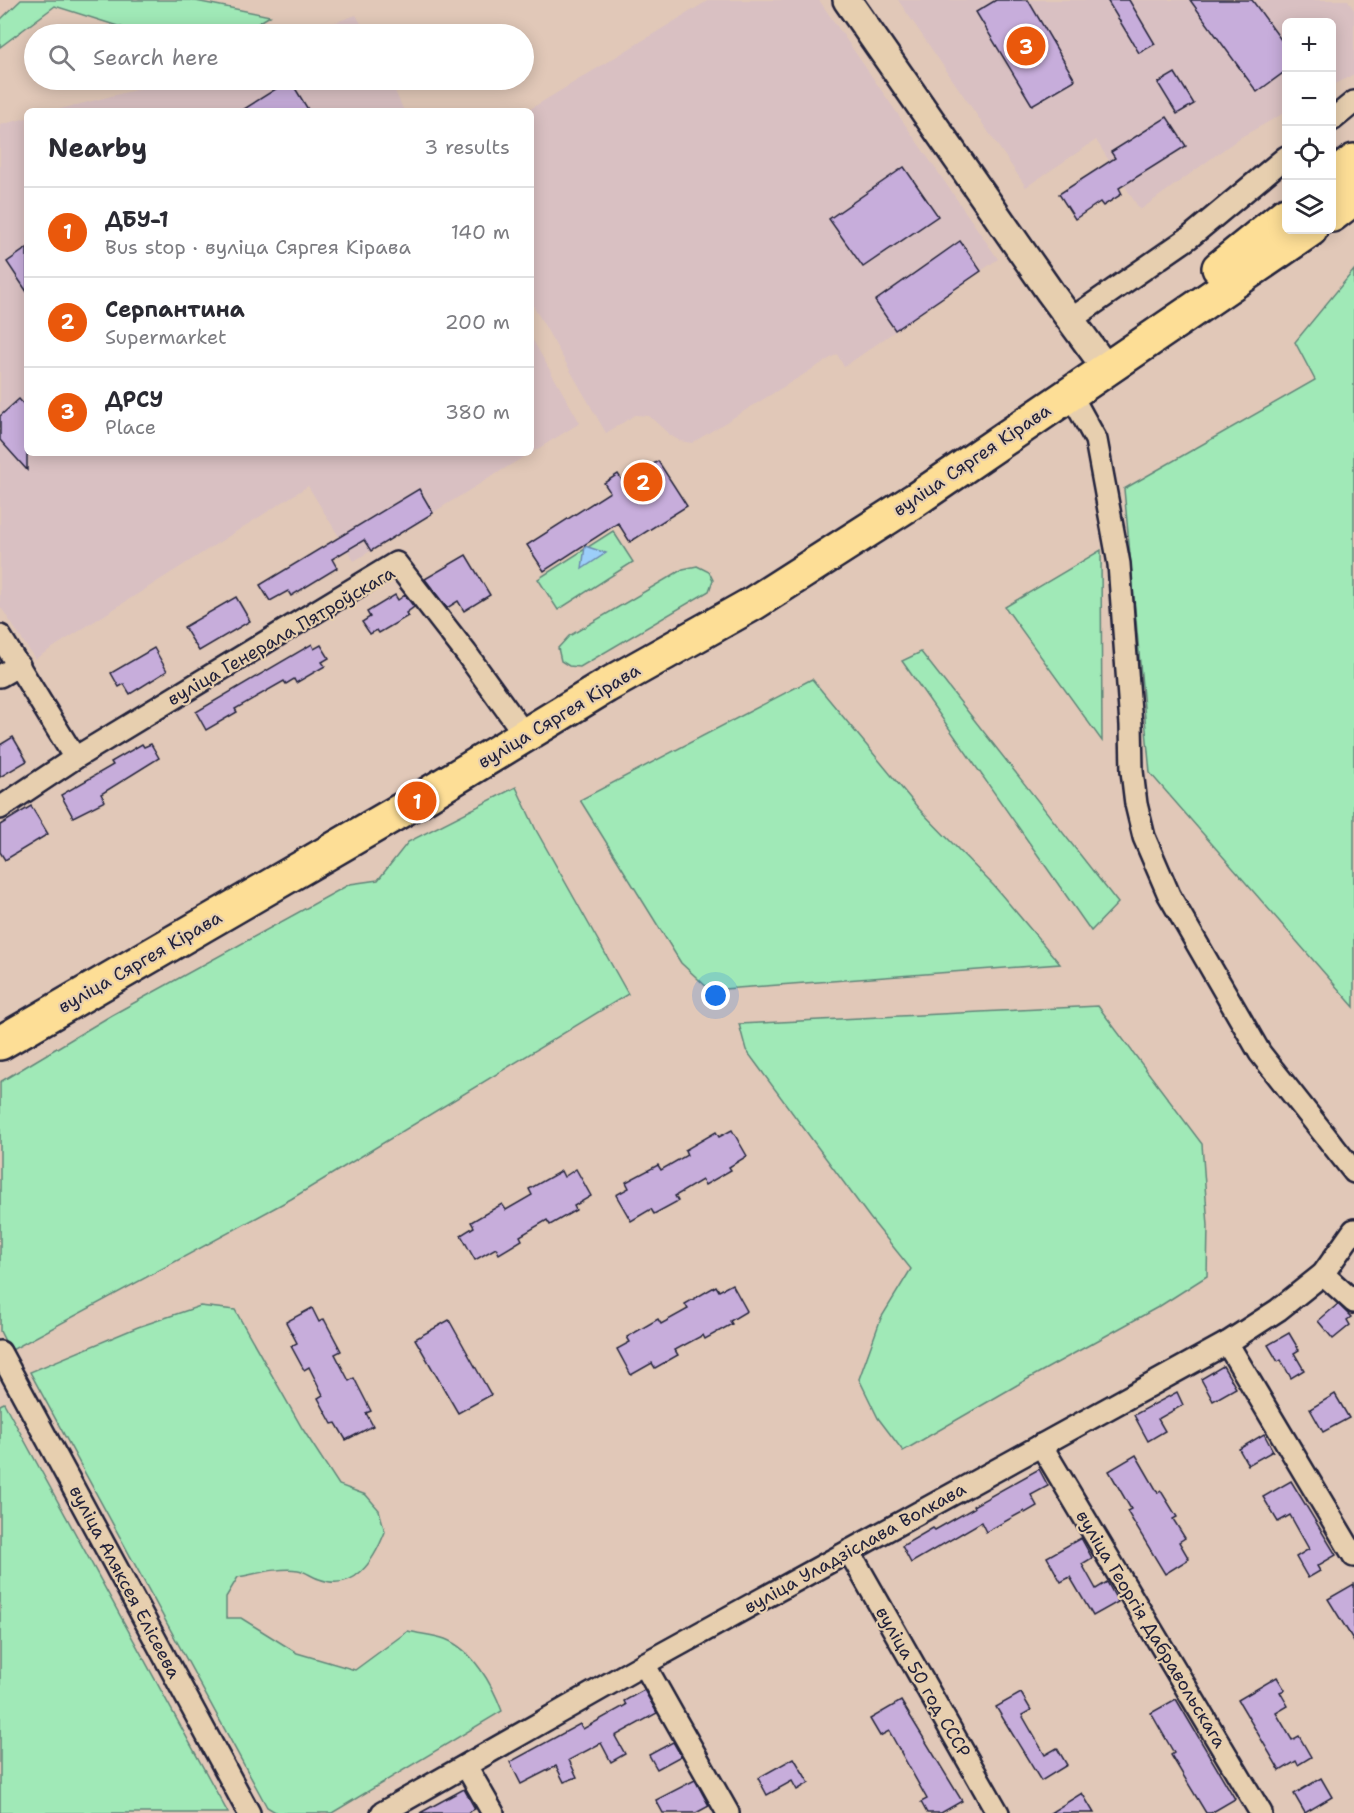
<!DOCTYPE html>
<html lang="en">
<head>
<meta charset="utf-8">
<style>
  body { margin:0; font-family:"Shantell Sans",sans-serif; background:#f7f7f7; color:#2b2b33 }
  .controls { position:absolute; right:18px; top:18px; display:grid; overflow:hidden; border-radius:9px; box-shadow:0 3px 15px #0003 }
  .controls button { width:54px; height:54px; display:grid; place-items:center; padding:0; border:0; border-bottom:2px solid #e1e1e2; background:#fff; color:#2b2b33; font:30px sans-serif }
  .you { position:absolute; left:716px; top:996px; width:21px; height:21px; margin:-15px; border:4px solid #fff; border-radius:50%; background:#1a73e8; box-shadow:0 0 0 9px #1a73e833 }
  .badge { display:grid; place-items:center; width:39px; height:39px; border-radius:50%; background:#ea580c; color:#fff; font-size:20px; font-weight:700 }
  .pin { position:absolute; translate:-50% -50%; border:3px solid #fff; box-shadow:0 2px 6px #0006 }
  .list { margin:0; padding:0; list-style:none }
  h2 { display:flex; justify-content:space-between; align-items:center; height:78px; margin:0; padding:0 24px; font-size:26px }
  h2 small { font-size:20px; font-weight:400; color:#7c7c81 }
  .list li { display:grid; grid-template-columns:39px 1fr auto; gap:18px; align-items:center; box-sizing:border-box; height:90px; padding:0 24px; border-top:2px solid #e1e1e2 }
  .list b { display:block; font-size:22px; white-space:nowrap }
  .list p { margin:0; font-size:20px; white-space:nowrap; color:#7c7c81 }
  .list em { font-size:20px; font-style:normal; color:#7c7c81 }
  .icon { flex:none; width:33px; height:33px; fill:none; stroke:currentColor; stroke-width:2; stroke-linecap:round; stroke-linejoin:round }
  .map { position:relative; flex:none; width:1354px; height:1813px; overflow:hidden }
  .search { position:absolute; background:#fff; box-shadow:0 3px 15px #0003; left:24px; top:24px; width:510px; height:66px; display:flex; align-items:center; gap:15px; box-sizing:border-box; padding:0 21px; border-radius:33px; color:#7c7c81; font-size:22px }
  .panel { position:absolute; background:#fff; box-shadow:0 3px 15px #0003; left:24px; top:108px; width:510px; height:348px; border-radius:9px }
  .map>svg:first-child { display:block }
  .built { fill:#d9c0c2 }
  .green { fill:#a0e9b7; stroke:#618679; stroke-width:1.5 }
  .water { fill:#9ccef9; stroke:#6b89ad; stroke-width:1.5 }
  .building { fill:#c7addb; stroke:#22223b; stroke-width:1.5 }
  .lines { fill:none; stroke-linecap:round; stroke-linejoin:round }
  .minor-casing { stroke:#22223b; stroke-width:26 }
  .tertiary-casing { stroke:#22223b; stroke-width:32 }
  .primary-casing { stroke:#22223b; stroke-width:38 }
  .minor { stroke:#e7cfaf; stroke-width:21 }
  .tertiary { stroke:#e7cfaf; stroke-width:27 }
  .primary { stroke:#fdde96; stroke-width:33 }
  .labels { text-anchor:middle; stroke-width:4.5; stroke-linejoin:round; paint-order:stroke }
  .street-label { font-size:18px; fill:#22223b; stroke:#e7cfaf }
</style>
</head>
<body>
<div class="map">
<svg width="1354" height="1813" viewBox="0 0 1354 1813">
  <rect width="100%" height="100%" fill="#e1c8b8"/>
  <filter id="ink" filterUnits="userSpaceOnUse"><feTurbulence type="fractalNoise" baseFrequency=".0167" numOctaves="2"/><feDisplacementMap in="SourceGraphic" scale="12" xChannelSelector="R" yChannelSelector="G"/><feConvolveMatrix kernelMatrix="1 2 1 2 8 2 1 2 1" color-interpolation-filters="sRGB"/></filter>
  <g filter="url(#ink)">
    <g class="built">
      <polygon points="709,0 819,0 998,259 844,367 837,354 692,443 680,441 670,435 649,416 635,415 606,433 531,302 531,111 527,111"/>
      <polygon points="898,0 1348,0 1354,10 1354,74 1332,86 1332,22 1286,22 1286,112 1241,137 1140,210 1096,140 1026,187"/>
      <polygon points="356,15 367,34 302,34"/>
      <polygon points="174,80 390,80 404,111 53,111"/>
      <polygon points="27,118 27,453 530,453 354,561 308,486 35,659 0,606 0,125"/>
      <polygon points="531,337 580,423 531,453"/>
    </g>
    <g class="green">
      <polygon points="21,0 191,0 270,16 240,34 143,34 55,6 0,47 0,20"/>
      <polygon points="1354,270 1354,1007 1150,773 1124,489 1315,380 1295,342"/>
      <polygon points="613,531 633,562 558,610 538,579"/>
      <polygon points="1101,550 1102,741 1005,607"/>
      <polygon points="697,566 709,572 713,580 709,591 580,667 569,666 561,661 558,648 569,636 683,569"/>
      <polygon points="921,652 1118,903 1091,931 902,661"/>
      <polygon points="812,679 919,809 994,886 1060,964 710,990 681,963 580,800"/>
      <polygon points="516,787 536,830 628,994 291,1199 10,1351 0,1331 0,1082 112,1015 350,884 378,880 408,842"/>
      <polygon points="1098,1006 1202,1144 1208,1226 1207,1276 1160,1306 1024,1381 903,1451 878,1418 859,1379 881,1318 911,1269 870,1218 746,1050 739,1024"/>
      <path d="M 200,1306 L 235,1310 L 302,1428 L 339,1485 L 366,1495 L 379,1510 L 385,1532 C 374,1560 355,1593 319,1579 C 312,1577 305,1571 298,1570 C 279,1567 256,1574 238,1577 L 226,1597 L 226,1618 L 241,1618 L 297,1653 L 355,1670 L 408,1631 C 420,1634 433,1635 445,1639 C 473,1650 492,1684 502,1711 L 332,1813 L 277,1813 L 267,1807 L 30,1372 L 138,1327 Z"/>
      <polygon points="4,1403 228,1813 0,1813 0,1405"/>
    </g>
    <polygon class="water" points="585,546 606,553 582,569"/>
    <g class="building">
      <polygon points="996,0 1028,0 1075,80 1032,105 976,12"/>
      <polygon points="1107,0 1129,0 1155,44 1139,53"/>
      <polygon points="1190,0 1252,0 1287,48 1287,70 1257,92"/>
      <polygon points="1175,73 1194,104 1177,114 1158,83"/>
      <polygon points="290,80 309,111 241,111"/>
      <polygon points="1167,117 1186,146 1119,188 1122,194 1103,206 1100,202 1075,219 1059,194 1115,158 1111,152"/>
      <polygon points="904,167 938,216 863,267 829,219"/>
      <polygon points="960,241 981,271 895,330 875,301"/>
      <polygon points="27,248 27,292 7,262"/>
      <polygon points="19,399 27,408 27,470 0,440 0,416"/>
      <polygon points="658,461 687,506 630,542 618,523 544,571 527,545 610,492 604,483 618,474 624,483"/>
      <polygon points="419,489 433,513 371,551 364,540 332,559 337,568 291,596 288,591 270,601 260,585"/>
      <polygon points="466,555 490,595 464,611 458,601 447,608 425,579"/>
      <polygon points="395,595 398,600 405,595 414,607 406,613 408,616 379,633 377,630 370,634 362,622 370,617 367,612"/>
      <polygon points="236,597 250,621 199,651 184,627"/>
      <polygon points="312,644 314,649 321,645 329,658 322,662 325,666 296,683 294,679 286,684 284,681 235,709 237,712 206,730 196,712"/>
      <polygon points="154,648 167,671 130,694 124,684 119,687 111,673"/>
      <polygon points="13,737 27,761 0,777 0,745"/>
      <polygon points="142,744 144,747 151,744 159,758 101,794 105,801 73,817 61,795 113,765 111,762"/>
      <polygon points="31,806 48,834 5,860 0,852 0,825"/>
      <polygon points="732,1130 747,1156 729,1167 731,1170 705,1185 702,1180 675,1196 678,1201 654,1214 651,1209 631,1221 616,1195 629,1188 626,1182 658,1165 661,1170 687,1155 685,1150 716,1132 719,1137"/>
      <polygon points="576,1169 591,1196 574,1206 576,1210 550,1225 547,1220 520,1236 522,1240 499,1254 496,1248 475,1260 461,1235 474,1227 471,1222 502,1204 506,1210 532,1195 529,1189 561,1171 564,1177"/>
      <polygon points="732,1284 747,1311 730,1321 732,1324 705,1339 703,1335 675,1350 678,1355 655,1368 652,1363 631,1375 617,1349 630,1342 627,1337 658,1319 661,1324 688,1309 685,1304 716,1286 719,1291"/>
      <polygon points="1338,1304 1351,1317 1347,1320 1350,1325 1333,1339 1318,1321"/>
      <polygon points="312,1308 319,1322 324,1319 341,1351 335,1354 349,1381 354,1378 371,1411 366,1413 373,1426 346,1440 336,1423 332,1424 318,1398 323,1395 309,1367 304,1370 291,1346 297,1343 286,1322"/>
      <polygon points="449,1320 491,1395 458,1413 415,1339"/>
      <polygon points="1289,1333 1299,1350 1294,1353 1304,1370 1291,1378 1281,1360 1278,1362 1268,1345"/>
      <polygon points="1223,1366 1236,1388 1213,1401 1201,1379"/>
      <polygon points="1177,1392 1183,1405 1158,1419 1165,1431 1148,1441 1134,1415"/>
      <polygon points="1335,1394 1349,1418 1323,1432 1310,1409"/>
      <polygon points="1264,1434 1273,1451 1248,1465 1239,1449"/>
      <polygon points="1136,1455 1158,1493 1161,1491 1177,1517 1173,1519 1185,1538 1179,1542 1189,1559 1165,1574 1127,1511 1131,1509 1109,1471"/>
      <polygon points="1039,1469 1048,1486 1031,1495 1037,1506 1025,1513 1024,1511 986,1532 981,1522 911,1563 902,1546 933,1528 935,1530 974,1508 973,1506"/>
      <polygon points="1291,1481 1336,1555 1317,1566 1320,1571 1308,1578 1296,1557 1309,1549 1290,1515 1278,1522 1263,1497"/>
      <polygon points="1081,1538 1092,1558 1082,1564 1096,1589 1107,1582 1118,1602 1093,1616 1070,1577 1061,1582 1047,1557"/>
      <polygon points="1354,1584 1354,1641 1328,1599"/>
      <polygon points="1277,1677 1285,1690 1280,1692 1288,1706 1276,1713 1292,1740 1299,1736 1311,1757 1298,1765 1296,1761 1280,1771 1238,1700"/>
      <polygon points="644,1690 657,1713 615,1736 625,1754 611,1762 601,1743 569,1760 577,1777 564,1782 556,1766 521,1784 510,1762 580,1724 583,1729 626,1705 624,1701"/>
      <polygon points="1021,1693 1031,1710 1022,1715 1045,1755 1057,1748 1067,1765 1041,1781 996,1707"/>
      <polygon points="1176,1699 1235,1799 1211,1813 1206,1813 1171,1755 1174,1753 1151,1713"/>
      <polygon points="901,1701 962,1801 941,1813 927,1813 921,1802 927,1799 889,1731 880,1736 870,1719"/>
      <polygon points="673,1742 681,1756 657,1769 649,1755"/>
      <polygon points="794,1758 809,1783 797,1790 792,1781 767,1795 758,1778"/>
      <polygon points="1321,1778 1332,1797 1305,1813 1294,1794"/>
      <polygon points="695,1780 709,1806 696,1813 663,1813 656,1800"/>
      <polygon points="464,1789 475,1809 467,1813 420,1813"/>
      <polygon points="1082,1793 1094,1813 1050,1813"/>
    </g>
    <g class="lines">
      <g class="minor-casing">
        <g id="minor">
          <polyline points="1332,120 1354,102"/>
          <polyline points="1070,320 1190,237 1286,157"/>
          <polyline points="1070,393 1096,440 1119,564 1131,725 1132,771 1136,804 1144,837 1169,895 1260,1053 1354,1172"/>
          <polyline points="0,636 75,758"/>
          <polyline points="0,676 19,665"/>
          <polyline points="0,808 75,758 396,563 466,653 525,735"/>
          <polyline points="1323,1274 1354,1302"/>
          <polyline points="1227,1343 1354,1556"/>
          <polyline points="0,1352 249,1813"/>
          <polyline points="1041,1445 1261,1813"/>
          <polyline points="849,1551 998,1813"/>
          <polyline points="644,1664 728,1813"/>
          <polyline points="466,1766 493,1813"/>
          <polyline points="382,1813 644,1664 1227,1343 1278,1310 1323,1274 1354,1230"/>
        </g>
      </g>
      <g class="tertiary-casing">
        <polyline id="tertiary" points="847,0 1050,292 1106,368"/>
      </g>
      <g class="primary-casing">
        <g id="primary">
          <polyline points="1332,178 1354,161"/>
          <polyline points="1332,215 1354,198"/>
          <polyline points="1219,268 1286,214"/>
          <polyline points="0,1043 417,801 606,686 754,603 915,500 1310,230"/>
        </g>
      </g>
      <use href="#minor" class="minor"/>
      <use href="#tertiary" class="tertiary"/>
      <use href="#primary" class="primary"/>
    </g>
  </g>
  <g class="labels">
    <g class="street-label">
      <text transform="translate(972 460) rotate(-34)" y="6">вуліца Сяргея Кірава</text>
      <text transform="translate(281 636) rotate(-30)" y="6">вуліца Генерала Пятроўскага</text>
      <text transform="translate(559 716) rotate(-31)" y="6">вуліца Сяргея Кірава</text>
      <text transform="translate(140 962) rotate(-30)" y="6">вуліца Сяргея Кірава</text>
      <text transform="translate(855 1548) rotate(-29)" y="6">вуліца Уладзіслава Волкава</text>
      <text transform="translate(125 1582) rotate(62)" y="6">вуліца Аляксея Елісеева</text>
      <text transform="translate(1151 1629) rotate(59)" y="6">вуліца Георгія Дабравольскага</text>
      <text transform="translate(923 1682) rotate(60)" y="6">вуліца 50 год СССР</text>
    </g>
  </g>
</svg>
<div class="controls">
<button>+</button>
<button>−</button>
<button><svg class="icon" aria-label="locate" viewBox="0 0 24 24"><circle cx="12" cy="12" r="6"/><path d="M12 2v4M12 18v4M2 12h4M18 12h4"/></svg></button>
<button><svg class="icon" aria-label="layers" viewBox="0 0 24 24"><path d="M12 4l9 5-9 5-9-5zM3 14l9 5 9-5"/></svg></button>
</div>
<div class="you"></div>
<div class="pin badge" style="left:417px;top:801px">1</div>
<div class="pin badge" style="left:643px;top:482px">2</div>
<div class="pin badge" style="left:1026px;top:46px">3</div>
<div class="search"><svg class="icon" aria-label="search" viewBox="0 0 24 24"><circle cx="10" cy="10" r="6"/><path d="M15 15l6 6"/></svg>Search here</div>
<section class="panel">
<h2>Nearby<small>3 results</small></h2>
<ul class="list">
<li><span class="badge">1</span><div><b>ДБУ-1</b><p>Bus stop · вуліца Сяргея Кірава</p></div><em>140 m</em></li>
<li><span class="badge">2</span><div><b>Серпантина</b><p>Supermarket</p></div><em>200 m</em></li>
<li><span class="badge">3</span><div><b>ДРСУ</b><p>Place</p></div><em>380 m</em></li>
</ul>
</section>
</div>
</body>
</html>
